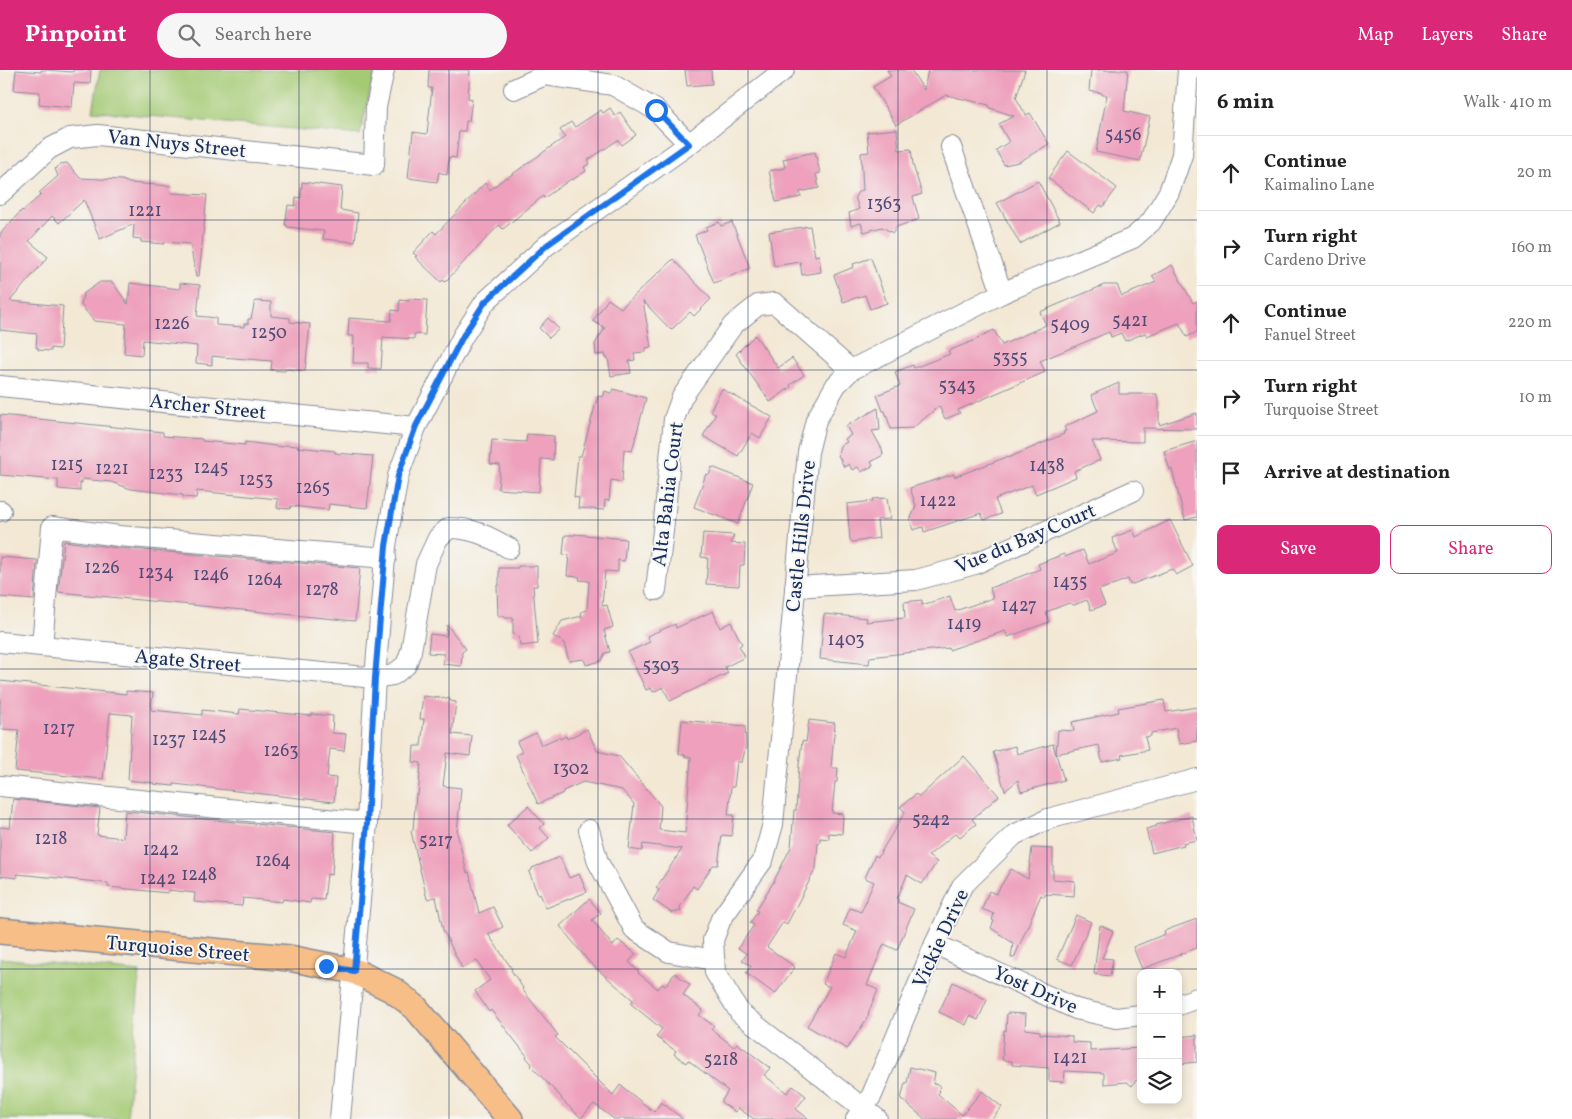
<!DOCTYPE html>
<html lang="en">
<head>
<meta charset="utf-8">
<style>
  body { margin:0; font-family:Vollkorn,serif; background:#f6f6f6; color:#222 }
  .controls { position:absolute; right:15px; bottom:15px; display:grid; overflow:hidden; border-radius:10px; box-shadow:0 2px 8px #0003 }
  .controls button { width:45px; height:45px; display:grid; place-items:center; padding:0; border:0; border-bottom:1px solid #e0e0e0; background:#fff; color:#222; font:25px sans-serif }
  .stop { position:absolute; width:15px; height:15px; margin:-11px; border:4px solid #1a73e8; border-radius:50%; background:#fff }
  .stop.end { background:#1a73e8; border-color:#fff; box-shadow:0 1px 5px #0008 }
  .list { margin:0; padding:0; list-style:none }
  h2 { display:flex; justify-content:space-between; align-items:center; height:65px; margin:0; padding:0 20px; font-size:21px }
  h2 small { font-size:16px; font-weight:400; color:#767676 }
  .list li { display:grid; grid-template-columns:32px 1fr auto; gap:15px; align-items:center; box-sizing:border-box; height:75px; padding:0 20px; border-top:1px solid #e0e0e0 }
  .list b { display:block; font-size:19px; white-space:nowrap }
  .list p { margin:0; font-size:16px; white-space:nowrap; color:#767676 }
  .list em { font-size:16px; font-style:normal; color:#767676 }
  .actions { display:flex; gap:10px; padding:15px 20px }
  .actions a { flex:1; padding:11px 0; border:1px solid #db2777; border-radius:10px; text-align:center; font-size:18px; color:#db2777 }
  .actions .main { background:#db2777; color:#fff }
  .icon { flex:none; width:28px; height:28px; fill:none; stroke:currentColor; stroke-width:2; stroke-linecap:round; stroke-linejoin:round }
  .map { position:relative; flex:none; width:1197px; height:1049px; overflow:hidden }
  header { display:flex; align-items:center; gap:30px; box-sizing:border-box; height:70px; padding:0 25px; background:#db2777; color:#fff }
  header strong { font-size:24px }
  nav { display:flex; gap:28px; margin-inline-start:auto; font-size:18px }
  .search { width:350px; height:45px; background:#f6f6f6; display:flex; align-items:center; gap:12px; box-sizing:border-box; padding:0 18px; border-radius:28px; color:#767676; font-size:19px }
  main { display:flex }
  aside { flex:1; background:#fff }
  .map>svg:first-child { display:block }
  .green { fill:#a5ca74; stroke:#607c69 }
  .building { fill:#eea0bc }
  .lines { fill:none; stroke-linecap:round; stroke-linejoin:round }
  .minor-casing { stroke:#878c99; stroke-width:22 }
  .major-casing { stroke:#878c99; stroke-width:28 }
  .minor { stroke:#fff; stroke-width:20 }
  .major { stroke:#f7be87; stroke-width:25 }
  .route { stroke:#1a73e8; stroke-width:6 }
  .grid { fill:none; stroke:#1b2f5e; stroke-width:1; stroke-opacity:0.55 }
  .labels { text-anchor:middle; stroke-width:4; stroke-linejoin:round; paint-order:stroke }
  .number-label { font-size:18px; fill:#504b76 }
  .street-label { font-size:20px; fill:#1b2f5e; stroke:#f6f6f2 }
</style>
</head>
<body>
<header>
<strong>Pinpoint</strong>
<div class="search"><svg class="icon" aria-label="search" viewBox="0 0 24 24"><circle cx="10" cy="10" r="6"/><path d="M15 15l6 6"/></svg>Search here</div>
<nav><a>Map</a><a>Layers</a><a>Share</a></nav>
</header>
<main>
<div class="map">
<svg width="1197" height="1049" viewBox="0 0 1197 1049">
  <rect width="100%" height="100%" fill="#f6f6f2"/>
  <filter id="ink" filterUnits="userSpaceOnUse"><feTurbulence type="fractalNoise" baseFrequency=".02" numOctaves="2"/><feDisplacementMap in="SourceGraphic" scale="10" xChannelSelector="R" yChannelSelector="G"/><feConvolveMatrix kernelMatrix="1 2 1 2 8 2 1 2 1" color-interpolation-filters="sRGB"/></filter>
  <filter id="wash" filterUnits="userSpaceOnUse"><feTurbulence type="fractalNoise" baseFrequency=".0096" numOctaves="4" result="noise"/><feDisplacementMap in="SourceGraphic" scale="20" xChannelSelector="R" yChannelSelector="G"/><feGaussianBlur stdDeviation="1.12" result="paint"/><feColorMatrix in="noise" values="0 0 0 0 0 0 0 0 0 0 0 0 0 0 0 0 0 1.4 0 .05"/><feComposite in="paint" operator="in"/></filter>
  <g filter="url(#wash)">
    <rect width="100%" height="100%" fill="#f3e8d4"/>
    <g class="green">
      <polygon points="100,0 375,0 360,65 93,41"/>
      <polygon points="0,888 140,902 127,1049 0,1049"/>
    </g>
    <g id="blocks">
      <g class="building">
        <polygon points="16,0 41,2 41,0 45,0 73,2 73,0 91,0 90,14 74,13 72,37 39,34 40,22 14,20"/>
        <polygon points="429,0 470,0 468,28 472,29 469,51 466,51 465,61 459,61 456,88 449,87 447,105 439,102 437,112 408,108 413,62 427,64 432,18 428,18"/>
        <polygon points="685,0 711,0 712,14 687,16"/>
        <polygon points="887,0 911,0 924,20 928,0 1025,0 1016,28 1026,45 1030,43 1049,74 1019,92 1004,95 996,80 1009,72 999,54 1014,46 990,38 989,35 946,25 896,55 873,17 891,6"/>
        <polygon points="1091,0 1128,0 1124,41 1150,47 1140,91 1096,82 1107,25 1102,25 1102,23 1089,21"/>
        <polygon points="610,38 615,46 620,42 636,65 622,75 618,70 588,90 590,93 584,97 586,101 572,110 571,109 544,128 543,126 503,159 499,155 445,212 443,210 441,212 415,187 417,186 413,183 433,161 436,164 485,113 490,120 506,107 507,108 565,67 560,60 571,52 575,57 601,40 603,43"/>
        <polygon points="897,59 899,80 911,79 913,95 922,124 913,127 919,149 896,157 893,163 882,157 864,162 861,153 851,156 849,143 859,139 855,127 858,122 863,120 861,83 869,82 867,62"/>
        <polygon points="1068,81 1117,118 1103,137 1100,135 1094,143 1048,108"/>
        <polygon points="815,82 820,103 816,104 819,118 800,122 801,127 776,132 769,101 785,98 783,89"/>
        <polygon points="67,93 80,108 122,110 129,113 172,116 171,123 207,125 199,206 196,206 190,174 165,172 164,174 141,172 141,169 133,168 134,154 100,169 84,130 59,153 52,146 29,171 48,187 10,231 63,236 60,279 51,278 51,281 38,280 38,277 36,278 37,264 0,260 0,164 22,140 23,141 41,125 39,123 58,106 55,99 60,94"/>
        <polygon points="1038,111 1060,152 1020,174 997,133"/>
        <polygon points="302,112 342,117 340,140 358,143 355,172 323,169 324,161 287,157 287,155 285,155 288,135 295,136 296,127 301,128"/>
        <polygon points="719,152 721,156 732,152 750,198 714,213 695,165 707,160 706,157"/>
        <polygon points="810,156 815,186 819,185 821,202 802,205 800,192 774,196 769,162"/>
        <polygon points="871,188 887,233 870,239 865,225 843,232 834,205 854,197 853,194"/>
        <polygon points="673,189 711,229 694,246 690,242 671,260 643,231 651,277 646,278 646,282 634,283 635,290 629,291 631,303 611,306 608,288 606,288 605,284 596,285 595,274 605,258 593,251 608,229 621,238"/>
        <polygon points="1172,195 1193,233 1197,231 1197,262 1187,267 1179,253 1147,266 1145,263 1125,271 1121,263 1111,267 1109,262 1040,291 1045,302 958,340 960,343 945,349 939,336 913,358 891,359 885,341 883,341 877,325 900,316 895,302 913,295 914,298 950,284 948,281 978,269 977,268 994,260 1002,275 1046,255 1040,242 1104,215 1117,215 1122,226 1156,212 1152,206"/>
        <polygon points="100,212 112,212 128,234 130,213 180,219 180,213 200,215 197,246 216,248 216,255 244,257 244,254 248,254 248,249 251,249 255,231 271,232 271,246 290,248 290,252 310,254 305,301 286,299 285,301 271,300 272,291 221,287 212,286 212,295 196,293 197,276 143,270 142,285 124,283 126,254 94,251 81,235 83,224"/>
        <polygon points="409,229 427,230 425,265 414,264 414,269 383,267 381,299 368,298 368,293 353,293 354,266 348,266 349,248 391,251 392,240 399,241 400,230 409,231"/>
        <polygon points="548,248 559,259 549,268 539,258"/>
        <polygon points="755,265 778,298 792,288 804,305 790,315 791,317 770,332 736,284"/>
        <polygon points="1119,313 1119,324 1157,324 1157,328 1159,328 1159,355 1197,343 1197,359 1143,358 1143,372 1092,371 1100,390 1074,401 1076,407 1036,424 1032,415 995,429 1001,444 984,450 981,443 924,462 923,457 913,460 910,450 916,436 910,418 954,404 954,407 1007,387 1008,388 1064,364 1063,362 1066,361 1064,357 1098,341 1091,325"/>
        <polygon points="613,319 646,328 632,381 624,379 622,412 611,410 609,431 605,430 604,440 578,438 579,428 574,427 578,386 581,386 598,326 603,327 605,321 613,324"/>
        <polygon points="722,319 772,347 760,368 752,363 738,386 703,366 716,344 710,341"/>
        <polygon points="878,338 880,360 872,361 882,379 883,385 871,392 873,396 861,402 858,397 852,400 849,394 844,397 838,385 840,376 847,372 845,369 851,365 846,356"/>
        <polygon points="0,345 163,362 163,366 202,369 202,371 245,375 245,372 283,377 283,375 298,376 297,377 335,381 335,383 373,386 367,438 329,434 328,440 291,436 290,439 277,438 278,429 197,421 196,428 183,427 183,425 131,419 111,412 82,409 82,413 80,413 80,421 58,419 58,410 0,405"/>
        <polygon points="527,364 554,366 553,390 541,389 539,422 498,419 500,395 490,394 492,370 526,372"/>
        <polygon points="1197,371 1197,447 1185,450 1172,399 1170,400 1164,381"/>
        <polygon points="712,397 753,413 738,454 694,437 706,404 709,405"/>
        <polygon points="887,428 890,449 877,450 879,468 853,472 850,470 847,434 873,431 872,429"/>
        <polygon points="1170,450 1193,496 1176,505 1172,499 1130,515 1128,509 1099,520 1105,535 1091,540 1087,530 1074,535 1069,533 1046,542 1049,552 1008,567 1005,561 949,580 949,578 870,587 869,594 820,589 824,544 867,548 866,552 905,548 904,532 922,530 922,535 950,526 955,541 993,528 990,518 1040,499 1038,494 1064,484 1065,487 1083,480 1089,494 1118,483 1112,468 1133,460 1136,467"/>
        <polygon points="703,463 734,465 731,473 745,474 744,495 740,495 739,516 706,514 708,488 701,487"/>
        <polygon points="575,464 626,469 624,491 618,490 618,502 605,501 602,536 607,535 613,557 604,560 610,582 605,583 601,591 586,595 584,589 569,591 564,573 553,566 562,551 582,546 581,542 587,540 589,511 579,510 580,507 567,506 569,485 563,484 565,465 575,465"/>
        <polygon points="64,471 118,478 360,498 355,551 58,522"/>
        <polygon points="0,487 37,490 34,530 0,527"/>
        <polygon points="518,496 537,496 537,516 533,516 538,574 520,576 519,566 513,564 513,548 505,548 505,546 498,546 497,516 499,516 499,498 518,498"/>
        <polygon points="713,541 720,558 731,552 742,574 739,576 745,587 725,597 728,603 670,631 663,617 653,622 651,618 646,620 628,582 650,572 647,566 675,554 676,558"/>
        <polygon points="447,555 466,579 462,582 461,596 443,594 444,584 428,583 430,564 446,566"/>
        <polygon points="0,611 126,624 126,621 153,623 151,640 202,645 202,640 239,644 240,639 312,646 312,644 333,646 332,663 346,664 344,681 330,679 327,707 336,708 334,732 174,714 174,716 153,714 154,713 128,710 132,645 110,643 103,709 15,701 19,660 0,659"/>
        <polygon points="423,626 450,629 450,631 456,632 452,664 472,666 470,686 447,683 443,716 461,718 457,763 467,803 469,802 479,843 493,837 503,857 488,864 512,899 511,900 523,918 522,919 558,965 555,967 613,1025 620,1015 654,1042 661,1032 683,1049 614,1049 594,1034 581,1048 561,1029 562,1028 531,996 532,994 526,987 527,986 491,940 489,942 475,921 490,910 477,891 462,898 443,860 436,827 427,829 411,761 413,760 416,724 418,725 421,693 413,692 414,676 421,676 424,649 420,649"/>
        <polygon points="1164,630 1166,642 1197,637 1197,671 1179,674 1176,658 1151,663 1151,666 1145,667 1148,680 1121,685 1122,688 1102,692 1099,675 1056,684 1064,710 1021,722 1018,710 1005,721 993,682 1015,676 1017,684 1053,674 1056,684 1058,660 1074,661 1072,652 1119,642 1118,638"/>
        <polygon points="682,650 745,656 746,676 742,692 737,692 734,717 731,717 728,745 734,745 732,766 722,765 718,795 713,795 697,819 693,816 680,837 681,841 672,843 653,830 659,820 656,818 682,779 643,774 642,781 629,779 634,734 622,720 583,712 563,721 563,723 538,734 516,685 522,682 517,672 536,663 541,675 559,667 560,669 566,666 567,669 587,659 597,681 619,686 661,736 659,760 685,763 691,687 685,687 685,685 679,684"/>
        <polygon points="809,650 835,653 831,698 838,698 837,712 835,712 832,743 843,744 842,764 829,763 829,769 820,768 820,773 818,773 816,798 787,854 783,852 767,877 795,897 775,924 746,903 751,896 742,890 747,884 738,878 754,855 750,853 758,841 756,840 773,813 791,777 794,740 796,740 799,695 802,671 806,672"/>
        <polygon points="964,686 999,726 972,749 976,754 960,767 956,763 928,786 937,792 922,814 907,805 897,829 899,830 897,832 914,839 897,880 884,874 867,915 878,920 868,944 869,945 847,979 807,956 830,917 823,914 836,883 846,887 857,861 843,855 850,838 861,842 874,812 865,808 875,785 878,787 905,742 900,737 916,724 919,727"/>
        <polygon points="13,729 100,738 97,765 123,768 125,741 335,762 332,805 327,804 324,830 311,829 310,833 283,829 282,832 243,828 242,836 194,832 195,823 168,820 168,823 108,817 108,813 17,804 17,808 0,806 0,757 10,758"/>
        <polygon points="528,736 544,754 540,758 549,768 532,783 507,755"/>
        <polygon points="1192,746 1197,770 1183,773 1184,775 1152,783 1146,759 1157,756 1156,755"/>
        <polygon points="1032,778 1053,779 1053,809 1075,811 1074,826 1046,824 1044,827 1041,825 1014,888 1011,888 1013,873 991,858 994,851 992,850 994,844 982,839 989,821 996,824 1011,799 1028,809"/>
        <polygon points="560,787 569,808 579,804 587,822 546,838 540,824 538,825 529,802 532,800 532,798"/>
        <polygon points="589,829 601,843 592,850 613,876 618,870 636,884 629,892 639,902 638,903 658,919 662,914 665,916 675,903 690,915 683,925 703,940 699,945 714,956 711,959 734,977 737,973 770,998 764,1005 787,1023 793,1016 806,1026 796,1039 809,1049 754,1049 738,1038 735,1042 721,1032 728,1021 688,990 686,993 674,984 676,981 656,967 662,959 631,934 633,930 589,892 560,856"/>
        <polygon points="1076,845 1091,852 1072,895 1057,889"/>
        <polygon points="1197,849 1197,878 1142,899 1133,877 1165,864 1164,861"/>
        <polygon points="1100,855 1113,861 1102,888 1113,889 1110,906 1094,904"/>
        <polygon points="953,912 987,930 978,950 970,946 966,955 939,942"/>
        <polygon points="1007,943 1026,944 1025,959 1040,961 1040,964 1072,966 1072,972 1090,973 1090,981 1141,978 1141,1010 1136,1010 1132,1016 1127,1012 1104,1014 1104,1003 1065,1001 1064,1012 1049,1011 1049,998 1012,995 1012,991 1002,990 1003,983 1002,983 1004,960 1006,961"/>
        <polygon points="1197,965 1197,992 1178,994 1178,967"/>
        <polygon points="910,997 935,1003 933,1014 940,1015 938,1024 962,1045 982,1021 1002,1037 992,1049 925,1049 901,1029 905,1013 907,1013"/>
      </g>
    </g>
  </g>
  <g filter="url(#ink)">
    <use href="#blocks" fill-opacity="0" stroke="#878c99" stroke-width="1"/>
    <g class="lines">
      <g class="minor-casing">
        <g id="minor">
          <polyline points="514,19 545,5 613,15 656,40 689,74"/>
          <polyline points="951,77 1002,223"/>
          <polyline points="0,124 49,79 70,68 98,65 374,95 376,37 384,0"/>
          <polyline points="0,316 416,357"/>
          <polyline points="0,441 1,441"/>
          <polyline points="795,517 916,510 975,494 1133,421"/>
          <polyline points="656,520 663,461 674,349 682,327 733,255 758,235 775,233 851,300"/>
          <path d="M 0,572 L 375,608 L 393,605 L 406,595 L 411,581 L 426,494 L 438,468 L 449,458 C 473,458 488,466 509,478"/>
          <polyline points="42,576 52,457 119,466 386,488"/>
          <polyline points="0,716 367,753"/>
          <polyline points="589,760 598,792 634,859 669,882 714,890"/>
          <polyline points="935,874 1076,939 1116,948 1141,945"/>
          <polyline points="1178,935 1197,928"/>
          <polyline points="340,1049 367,753 375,608 386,476 398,406 416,357 463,266 485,232 547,175 689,74 784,0"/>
          <polyline points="856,1049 872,1025 935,874 962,816 1014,765 1048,749 1197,709"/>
          <polyline points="877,1049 740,943 715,902 713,870 721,849 763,790 773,754 808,382 816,350 836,315 851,300 1002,223 1133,168 1151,152 1169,122 1182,85 1188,0"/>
        </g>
      </g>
      <g class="major-casing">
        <polyline id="major" points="0,861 289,888 354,901 393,920 415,937 510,1049"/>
      </g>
      <use href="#minor" class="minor"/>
      <use href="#major" class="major"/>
    </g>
  </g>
  <g class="lines" filter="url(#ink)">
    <polyline class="route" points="326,896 354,901 367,753 375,608 386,476 398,406 416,356 463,266 485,232 547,175 689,74 656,40"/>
  </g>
  <path class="grid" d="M 150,0 L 150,1049M 299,0 L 299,1049M 449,0 L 449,1049M 598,0 L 598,1049M 748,0 L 748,1049M 898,0 L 898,1049M 1047,0 L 1047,1049M 0,150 L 1197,150M 0,300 L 1197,300M 0,450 L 1197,450M 0,599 L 1197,599M 0,749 L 1197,749M 0,899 L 1197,899"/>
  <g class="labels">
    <g class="number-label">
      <text x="1123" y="70">5456</text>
      <text x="884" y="139">1363</text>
      <text x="145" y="146">1221</text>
      <text x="1130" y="256">5421</text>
      <text x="172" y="259">1226</text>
      <text x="1070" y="260">5409</text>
      <text x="269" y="268">1250</text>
      <text x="1010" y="293">5355</text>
      <text x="957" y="321">5343</text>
      <text x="67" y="400">1215</text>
      <text x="1047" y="401">1438</text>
      <text x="211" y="403">1245</text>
      <text x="112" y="404">1221</text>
      <text x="166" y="409">1233</text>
      <text x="256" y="415">1253</text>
      <text x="313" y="423">1265</text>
      <text x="938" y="436">1422</text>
      <text x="102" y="503">1226</text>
      <text x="156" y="508">1234</text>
      <text x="211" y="510">1246</text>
      <text x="265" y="515">1264</text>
      <text x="1070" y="517">1435</text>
      <text x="322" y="525">1278</text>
      <text x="1019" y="541">1427</text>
      <text x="964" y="559">1419</text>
      <text x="846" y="575">1403</text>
      <text x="661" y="601">5303</text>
      <text x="59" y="664">1217</text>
      <text x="209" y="670">1245</text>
      <text x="169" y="675">1237</text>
      <text x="281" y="686">1263</text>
      <text x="571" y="704">1302</text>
      <text x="931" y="755">5242</text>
      <text x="51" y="774">1218</text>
      <text x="436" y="776">5217</text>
      <text x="161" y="785">1242</text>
      <text x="273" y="796">1264</text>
      <text x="199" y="810">1248</text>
      <text x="158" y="814">1242</text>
      <text x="1070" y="993">1421</text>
      <text x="721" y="995">5218</text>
    </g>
    <g class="street-label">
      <text transform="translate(177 73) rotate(6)" y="7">Van Nuys Street</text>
      <text transform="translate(208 336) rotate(6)" y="7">Archer Street</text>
      <text transform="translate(667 424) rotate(-83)" y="7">Alta Bahia Court</text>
      <text transform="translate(800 466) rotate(-84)" y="7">Castle Hills Drive</text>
      <text transform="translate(1025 468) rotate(-23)" y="7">Vue du Bay Court</text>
      <text transform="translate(188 590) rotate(5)" y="7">Agate Street</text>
      <text transform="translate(940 868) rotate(-65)" y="7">Vickie Drive</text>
      <text transform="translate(178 878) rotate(5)" y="7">Turquoise Street</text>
      <text transform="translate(1036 919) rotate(24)" y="7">Yost Drive</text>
    </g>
  </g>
</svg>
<div class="controls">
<button>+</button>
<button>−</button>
<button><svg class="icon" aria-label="layers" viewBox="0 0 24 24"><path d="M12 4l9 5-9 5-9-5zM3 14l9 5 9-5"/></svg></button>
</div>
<div class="stop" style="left:656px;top:40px"></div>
<div class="stop end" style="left:326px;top:896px"></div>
</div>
<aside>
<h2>6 min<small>Walk · 410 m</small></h2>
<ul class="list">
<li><svg class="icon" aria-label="ahead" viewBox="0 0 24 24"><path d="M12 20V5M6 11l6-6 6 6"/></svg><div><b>Continue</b><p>Kaimalino Lane</p></div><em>20 m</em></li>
<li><svg class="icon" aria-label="right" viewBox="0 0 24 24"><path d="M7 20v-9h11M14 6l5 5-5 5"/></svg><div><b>Turn right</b><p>Cardeno Drive</p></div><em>160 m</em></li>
<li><svg class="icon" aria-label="ahead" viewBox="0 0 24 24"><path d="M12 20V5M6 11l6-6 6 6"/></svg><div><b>Continue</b><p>Fanuel Street</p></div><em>220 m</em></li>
<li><svg class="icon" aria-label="right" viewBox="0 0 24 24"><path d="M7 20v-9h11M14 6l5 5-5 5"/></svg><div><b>Turn right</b><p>Turquoise Street</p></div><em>10 m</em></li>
<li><svg class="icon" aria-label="arrive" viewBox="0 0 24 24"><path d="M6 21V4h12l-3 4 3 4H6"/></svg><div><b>Arrive at destination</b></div></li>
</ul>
<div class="actions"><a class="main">Save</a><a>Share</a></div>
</aside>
</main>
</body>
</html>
